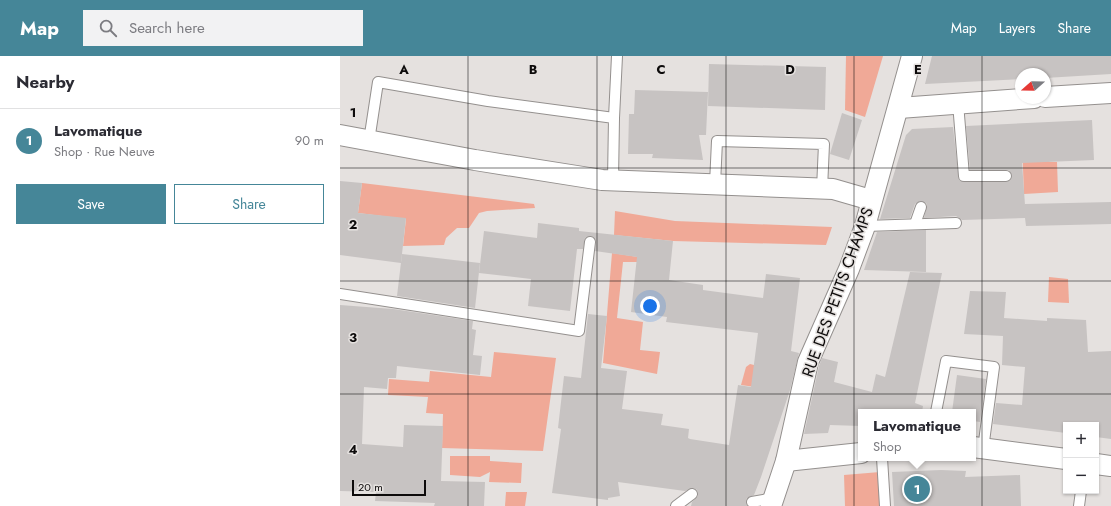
<!DOCTYPE html>
<html lang="en">
<head>
<meta charset="utf-8">
<style>
  body { margin:0; font-family:Jost,sans-serif; background:#f2f2f3; color:#2b2b33 }
  .controls { position:absolute; right:12px; bottom:12px; display:grid; overflow:hidden; border-radius:0px; box-shadow:0 1px 3px #0004 }
  .controls button { width:36px; height:36px; display:grid; place-items:center; padding:0; border:0; border-bottom:1px solid #e1e1e2; background:#fff; color:#2b2b33; font:20px sans-serif }
  .compass { position:absolute; left:675px; top:12px; width:36px; height:36px; border-radius:50%; background:#fff; box-shadow:0 1px 3px #0004; rotate:250deg }
  .scale { position:absolute; left:12px; bottom:10px; width:74px; box-sizing:border-box; padding-left:4px; border:2px solid #0d0b0b; border-top:0; font-size:11px; line-height:14px; white-space:nowrap; color:#0d0b0b; -webkit-text-stroke:3px #e5e1df; paint-order:stroke }
  .you { position:absolute; left:310px; top:250px; width:14px; height:14px; margin:-10px; border:3px solid #fff; border-radius:50%; background:#1a73e8; box-shadow:0 0 0 6px #1a73e833 }
  .badge { display:grid; place-items:center; width:26px; height:26px; border-radius:50%; background:#458698; color:#fff; font-size:13px; font-weight:700 }
  .pin { position:absolute; translate:-50% -50%; border:2px solid #fff; box-shadow:0 1px 4px #0006 }
  .popup { position:absolute; left:518px; top:353px; width:118px; height:52px; box-sizing:border-box; display:grid; place-content:center; border-radius:0px; background:#fff; filter:drop-shadow(0 1px 3px #0005); font-size:13px; white-space:nowrap; color:#7c7c81 }
  .popup b { font-size:15px; color:#2b2b33 }
  .popup::after { content:''; position:absolute; left:50%; top:100%; margin-left:-8px; border:8px solid transparent; border-top-color:#fff }
  .list { margin:0; padding:0; list-style:none }
  h2 { display:flex; justify-content:space-between; align-items:center; height:52px; margin:0; padding:0 16px; font-size:17px }
  h2 small { font-size:13px; font-weight:400; color:#7c7c81 }
  .list li { display:grid; grid-template-columns:26px 1fr auto; gap:12px; align-items:center; box-sizing:border-box; height:64px; padding:0 16px; border-top:1px solid #e1e1e2 }
  .list b { display:block; font-size:15px; white-space:nowrap }
  .list p { margin:0; font-size:13px; white-space:nowrap; color:#7c7c81 }
  .list em { font-size:13px; font-style:normal; color:#7c7c81 }
  .actions { display:flex; gap:8px; padding:12px 16px }
  .actions a { flex:1; padding:9px 0; border:1px solid #458698; border-radius:0px; text-align:center; font-size:14px; color:#458698 }
  .actions .main { background:#458698; color:#fff }
  .icon { flex:none; width:22px; height:22px; fill:none; stroke:currentColor; stroke-width:2; stroke-linecap:round; stroke-linejoin:round }
  .map { position:relative; flex:none; width:771px; height:450px; overflow:hidden }
  header { display:flex; align-items:center; gap:24px; box-sizing:border-box; height:56px; padding:0 20px; background:#458698; color:#fff }
  header strong { font-size:19px }
  nav { display:flex; gap:22px; margin-inline-start:auto; font-size:14px }
  .search { width:280px; height:36px; background:#f2f2f3; display:flex; align-items:center; gap:10px; box-sizing:border-box; padding:0 14px; border-radius:0px; color:#7c7c81; font-size:15px }
  main { display:flex }
  aside { flex:1; background:#fff }
  .map>svg:first-child { display:block }
  .green { fill:#f0a997 }
  .building { fill:#c7c3c2 }
  .lines { fill:none; stroke-linecap:round; stroke-linejoin:round }
  .service-casing { stroke:#94908e; stroke-width:12 }
  .minor-casing { stroke:#94908e; stroke-width:22 }
  .service { stroke:#fff; stroke-width:10 }
  .minor { stroke:#fff; stroke-width:20 }
  .grid { fill:none; stroke:#0d0b0b; stroke-width:1; stroke-opacity:0.55 }
  .labels { text-anchor:middle; stroke-width:3; stroke-linejoin:round; paint-order:stroke }
  .street-label { font-size:16px; fill:#0d0b0b; stroke:#e5e1df }
  .grid-label { font-size:13px; text-anchor:middle; font-weight:bold; fill:#0d0b0b; stroke:#e5e1df; stroke-width:3; stroke-linejoin:round; paint-order:stroke }
</style>
</head>
<body>
<header>
<strong>Map</strong>
<div class="search"><svg class="icon" aria-label="search" viewBox="0 0 24 24"><circle cx="10" cy="10" r="6"/><path d="M15 15l6 6"/></svg>Search here</div>
<nav><a>Map</a><a>Layers</a><a>Share</a></nav>
</header>
<main>
<aside>
<h2>Nearby<small></small></h2>
<ul class="list">
<li><span class="badge">1</span><div><b>Lavomatique</b><p>Shop · Rue Neuve</p></div><em>90 m</em></li>
</ul>
<div class="actions"><a class="main">Save</a><a>Share</a></div>
</aside>
<div class="map">
<svg width="771" height="450" viewBox="0 0 771 450">
  <rect width="100%" height="100%" fill="#e5e1df"/>
  <g class="green">
    <polygon points="506,0 543,0 525,61 505,54"/>
    <polygon points="682,87 710,106 717,106 718,136 684,138"/>
    <polygon points="22,127 194,148 195,152 147,155 139,157 129,172 117,172 106,182 104,189 63,190 66,163 18,157"/>
    <polygon points="275,155 335,165 492,171 486,189 333,185 274,179"/>
    <polygon points="272,197 331,206 283,206 277,262 303,266 300,294 320,296 317,318 263,307"/>
    <polygon points="709,221 728,223 729,247 708,246"/>
    <polygon points="154,296 216,302 203,395 102,392 103,358 86,357 88,341 48,339 49,323 89,326 90,315 151,321"/>
    <polygon points="410,308 426,312 444,335 401,329 406,311"/>
    <polygon points="110,400 150,400 150,405 182,407 181,427 149,426 150,416 140,421 110,419"/>
    <polygon points="540,416 540,450 505,450 504,419"/>
    <polygon points="166,436 187,436 185,450 165,450"/>
  </g>
  <g class="building">
    <polygon points="592,0 771,0 771,18 705,22 705,18 681,18 681,23 585,28"/>
    <polygon points="369,8 486,11 485,54 368,50"/>
    <polygon points="295,34 368,36 366,79 359,79 363,104 312,102 313,98 288,98 289,58 294,58"/>
    <polygon points="502,57 522,64 509,104 490,98"/>
    <polygon points="752,64 754,104 682,107 685,149 685,148 771,146 771,168 686,170 685,162 622,164 616,160 584,162 587,149 586,147 580,145 575,148 570,162 540,163 566,79 572,73 613,71 619,124 624,126 666,126 670,125 672,120 669,114 630,114 626,70"/>
    <polygon points="0,125 22,127 18,157 66,162 61,207 0,199"/>
    <polygon points="198,167 239,172 239,175 333,185 329,224 363,229 363,234 423,242 426,218 460,222 451,295 459,297 450,334 421,421 414,439 406,443 407,450 351,450 352,446 358,440 357,434 354,432 345,435 278,426 280,440 268,442 268,444 212,437 221,373 218,372 224,320 241,322 248,258 267,260 261,312 287,315 282,353 323,358 321,369 349,373 348,382 350,383 389,389 398,329 411,331 418,277 326,266 327,261 291,256 297,201 255,195 256,184 250,180 245,182 243,193 237,193 230,255 188,250 191,223 139,217 144,175 197,182"/>
    <polygon points="586,174 586,216 524,214 537,176"/>
    <polygon points="62,198 140,207 135,252 57,240"/>
    <polygon points="570,216 602,217 575,347 583,350 582,356 521,356 521,370 490,369 488,377 464,378 479,310 482,302 498,306 494,326 532,336 536,318 545,321"/>
    <polygon points="630,235 666,236 664,262 707,265 707,262 746,264 748,296 771,295 771,383 756,381 756,369 726,369 726,377 653,368 656,347 682,349 685,311 662,309 663,280 624,278"/>
    <polygon points="0,249 53,253 133,265 132,273 136,274 133,299 142,300 140,319 57,310 56,322 48,322 47,333 24,331 22,388 63,391 64,369 103,370 101,425 145,426 144,450 94,450 95,447 35,445 36,436 0,435"/>
    <polygon points="617,319 646,323 640,366 633,365 633,356 612,356"/>
    <polygon points="601,414 626,415 625,421 680,419 681,450 554,450 552,416"/>
  </g>
  <g class="lines">
    <g class="service-casing">
      <g id="service">
        <polyline points="618,47 624,120 666,120"/>
        <polyline points="274,62 277,0"/>
        <polyline points="29,85 38,26 148,45 274,62 273,124"/>
        <polyline points="375,128 377,85 484,88 482,133"/>
        <polyline points="575,168 581,151"/>
        <polyline points="525,170 616,167"/>
        <polyline points="0,238 239,275 250,186"/>
        <polyline points="596,356 606,305 654,311 643,393"/>
        <polyline points="542,402 545,450"/>
        <polyline points="412,446 434,442"/>
        <polyline points="336,450 352,438"/>
        <polyline points="739,450 741,435"/>
      </g>
    </g>
    <g class="minor-casing">
      <g id="minor">
        <polyline points="705,41 771,37"/>
        <polyline points="559,52 694,42"/>
        <polyline points="0,79 135,104 262,124 493,133 531,144"/>
        <polyline points="633,391 726,403"/>
        <polyline points="446,405 521,397"/>
        <polyline points="756,408 771,410"/>
        <polyline points="431,450 446,405 468,306 509,213 525,170 572,0"/>
      </g>
    </g>
    <use href="#service" class="service"/>
    <use href="#minor" class="minor"/>
  </g>
  <path class="grid" d="M 128,0 L 128,450M 257,0 L 257,450M 386,0 L 386,450M 514,0 L 514,450M 642,0 L 642,450M 0,112 L 771,112M 0,225 L 771,225M 0,338 L 771,338"/>
  <g class="labels">
    <g class="street-label">
      <text transform="translate(497 236) rotate(-70)" y="6">RUE DES PETITS CHAMPS</text>
    </g>
  </g>
  <g class="grid-label">
    <text x="64" y="18">A</text>
    <text x="193" y="18">B</text>
    <text x="321" y="18">C</text>
    <text x="450" y="18">D</text>
    <text x="578" y="18">E</text>
    <text x="13" y="61">1</text>
    <text x="13" y="173">2</text>
    <text x="13" y="286">3</text>
    <text x="13" y="398">4</text>
  </g>
</svg>
<div class="controls">
<button>+</button>
<button>−</button>
</div>
<svg class="compass" viewBox="-18 -18 36 36"><path d="M0-13l5 13h-10z" fill="#e53935"/><path d="M0 13l5-13h-10z" fill="#7c7c81"/></svg>
<div class="scale">20 m</div>
<div class="you"></div>
<div class="pin badge" style="left:577px;top:433px">1</div>
<div class="popup"><b>Lavomatique</b>Shop</div>
</div>
</main>
</body>
</html>
